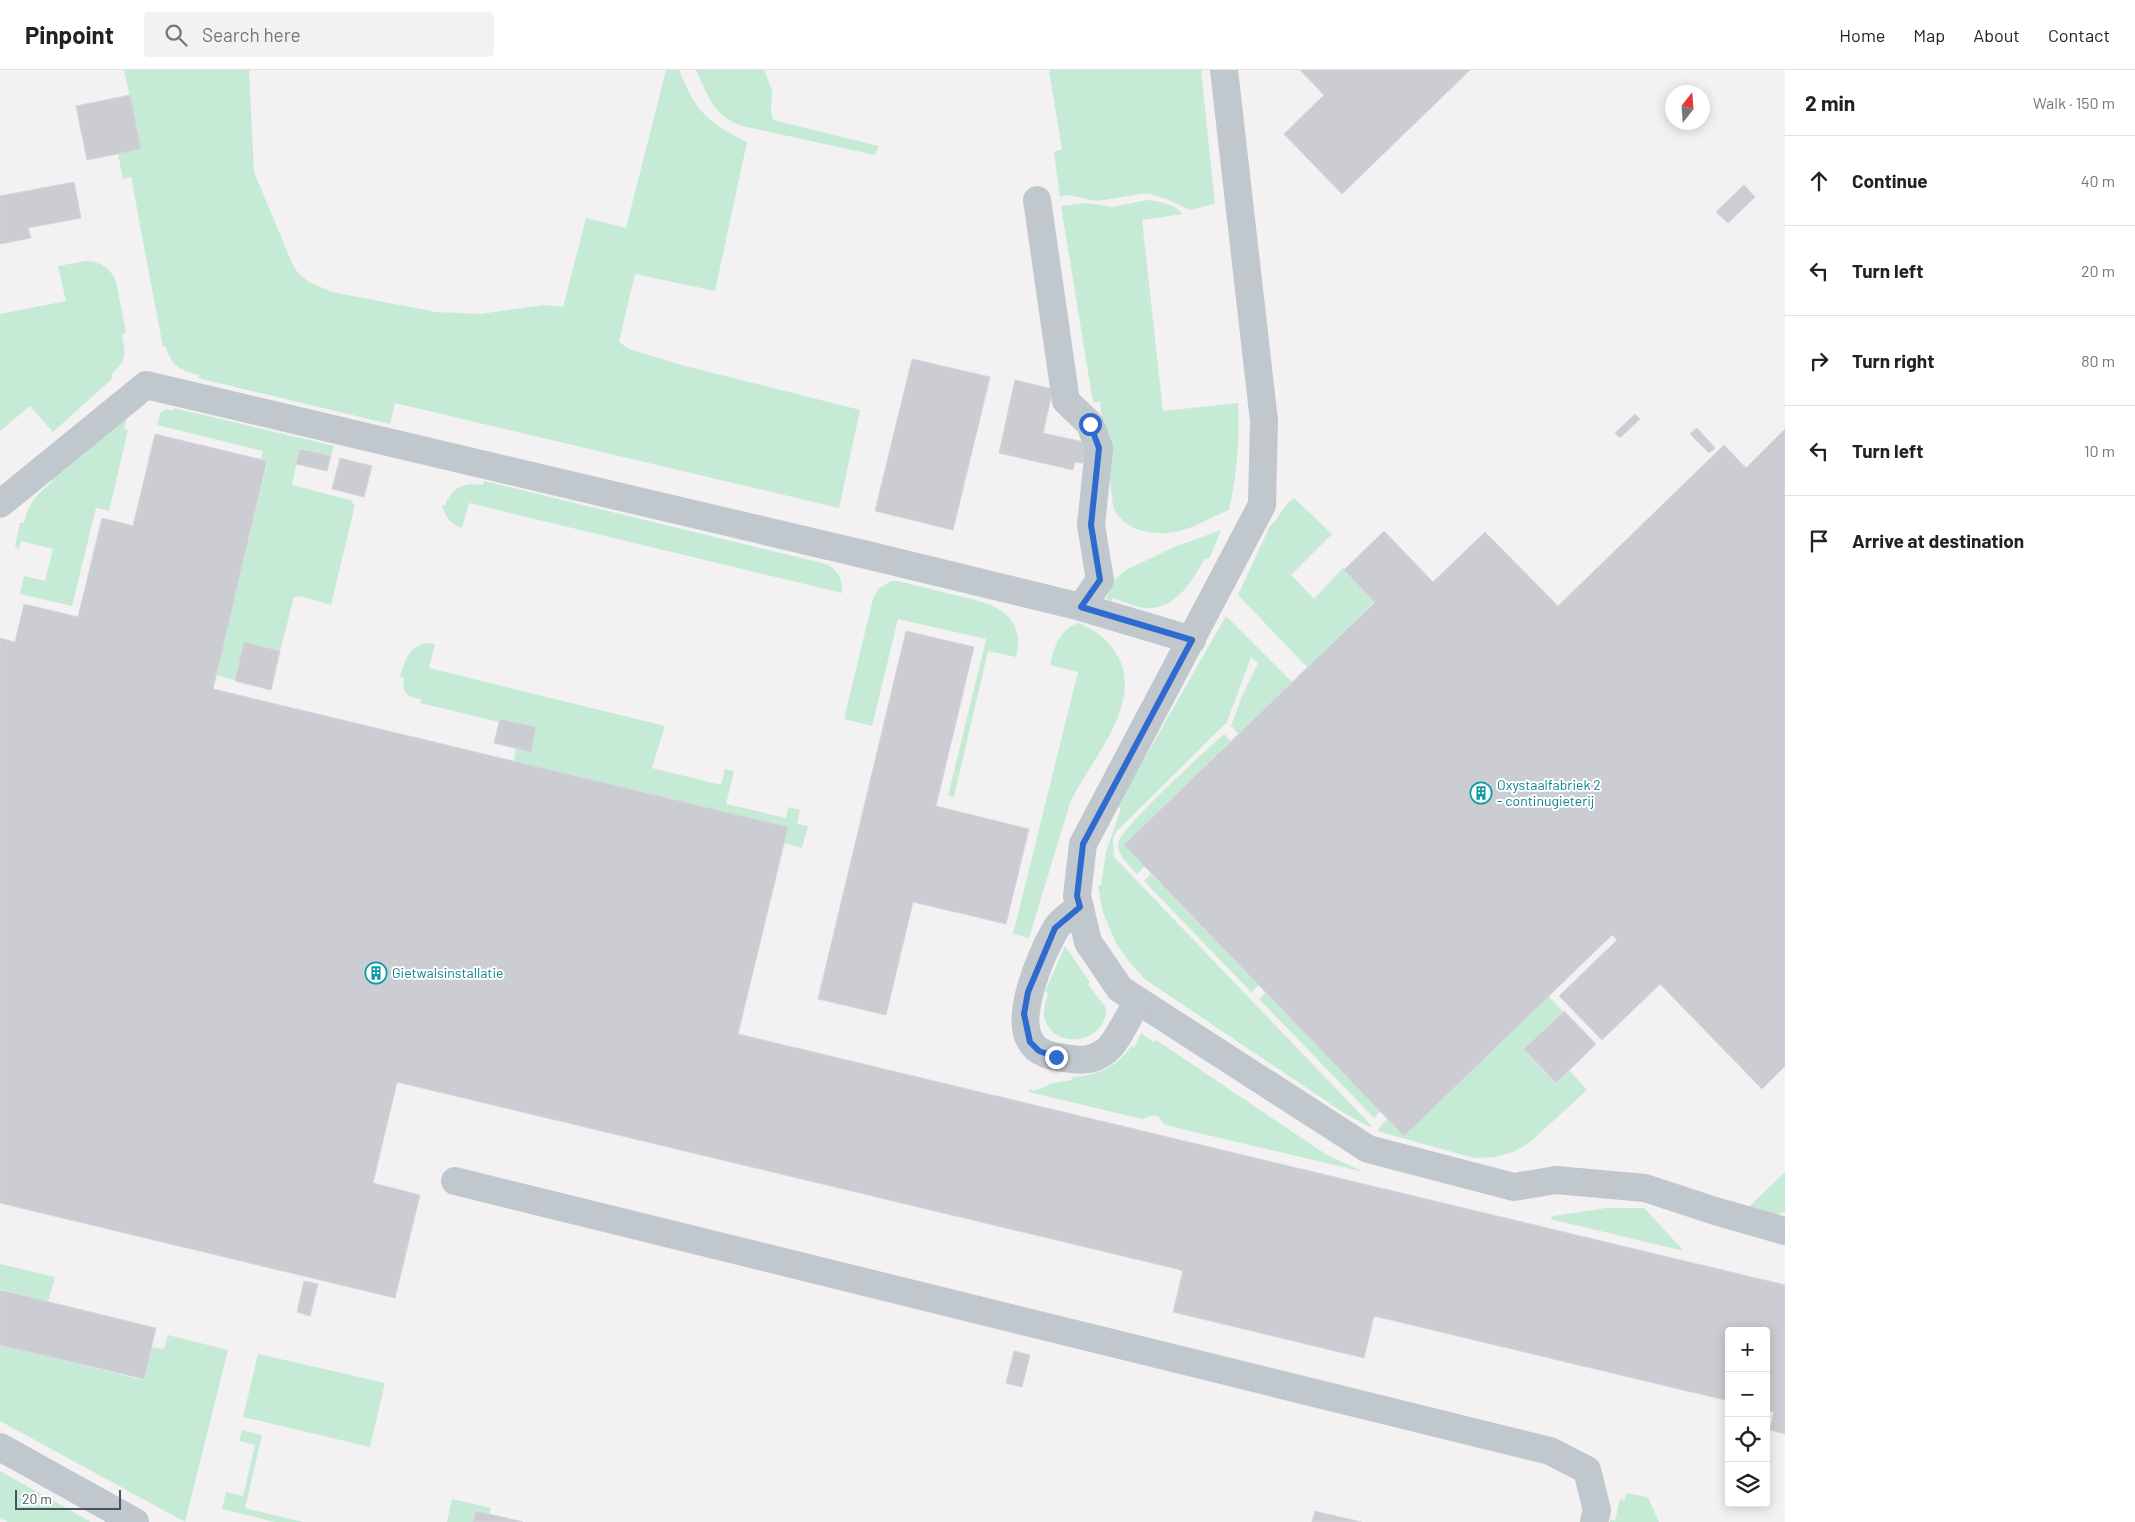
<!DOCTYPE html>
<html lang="en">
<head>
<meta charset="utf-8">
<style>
  body { margin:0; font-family:Barlow,sans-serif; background:#f2f2f2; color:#222 }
  .controls { position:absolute; right:15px; bottom:15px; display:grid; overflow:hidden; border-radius:5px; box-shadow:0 2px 12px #0003 }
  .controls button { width:45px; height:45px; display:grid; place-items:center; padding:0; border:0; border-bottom:1px solid #e0e0e0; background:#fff; color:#222; font:25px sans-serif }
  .compass { position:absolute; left:1665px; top:15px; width:45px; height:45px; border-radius:50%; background:#fff; box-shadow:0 2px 12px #0003; rotate:17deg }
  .scale { position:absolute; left:15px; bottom:12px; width:106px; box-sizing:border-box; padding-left:5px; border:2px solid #4a525c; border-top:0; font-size:14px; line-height:18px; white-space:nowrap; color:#4a525c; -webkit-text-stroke:4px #fff; paint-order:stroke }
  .stop { position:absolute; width:15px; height:15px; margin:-11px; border:4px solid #2f6acf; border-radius:50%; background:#fff }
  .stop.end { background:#2f6acf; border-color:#fff; box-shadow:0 1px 5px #0008 }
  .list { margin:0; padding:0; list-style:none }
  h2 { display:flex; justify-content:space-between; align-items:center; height:65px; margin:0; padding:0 20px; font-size:21px }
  h2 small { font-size:16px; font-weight:400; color:#767676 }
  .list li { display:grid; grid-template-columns:32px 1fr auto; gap:15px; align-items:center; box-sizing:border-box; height:90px; padding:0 20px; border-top:1px solid #e0e0e0 }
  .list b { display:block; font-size:19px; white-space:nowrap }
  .list em { font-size:16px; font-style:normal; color:#767676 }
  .icon { flex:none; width:28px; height:28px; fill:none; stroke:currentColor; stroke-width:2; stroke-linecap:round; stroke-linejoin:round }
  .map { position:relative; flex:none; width:1785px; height:1452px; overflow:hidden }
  header { display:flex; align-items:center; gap:30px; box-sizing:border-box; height:70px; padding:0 25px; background:#fff; border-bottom:1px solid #e0e0e0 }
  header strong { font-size:24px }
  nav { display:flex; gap:28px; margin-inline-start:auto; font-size:18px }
  .search { width:350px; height:45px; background:#f2f2f2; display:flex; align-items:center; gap:12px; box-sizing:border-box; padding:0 18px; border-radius:5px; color:#767676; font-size:19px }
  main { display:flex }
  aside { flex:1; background:#fff }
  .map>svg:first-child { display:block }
  .green { fill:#c5ebd6 }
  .building { fill:#cbcdd2; stroke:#d5d6db }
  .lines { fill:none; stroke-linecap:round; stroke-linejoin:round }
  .minor { stroke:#c0c7cd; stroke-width:28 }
  .route { stroke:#2f6acf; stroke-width:6 }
  .labels { text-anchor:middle; stroke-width:4; stroke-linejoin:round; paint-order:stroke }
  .culture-label { font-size:14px; fill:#0d838f; stroke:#fff; text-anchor:start }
</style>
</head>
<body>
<header>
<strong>Pinpoint</strong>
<div class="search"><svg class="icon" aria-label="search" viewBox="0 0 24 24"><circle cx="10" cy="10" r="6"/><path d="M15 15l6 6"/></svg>Search here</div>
<nav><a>Home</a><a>Map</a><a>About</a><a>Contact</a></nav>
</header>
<main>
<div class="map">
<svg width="1785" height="1452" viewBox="0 0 1785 1452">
  <rect width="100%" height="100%" fill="#f3f1f1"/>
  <g class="green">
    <path d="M 124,0 L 249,0 L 254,102 L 292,193 L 298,203 L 309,212 L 332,222 L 436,242 L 480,244 L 544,235 L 563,237 L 586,148 L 626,158 L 666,0 L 679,0 C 696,42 708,53 747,72 L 715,221 L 635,204 L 619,272 L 629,279 L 685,296 L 860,340 L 839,438 L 395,333 L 390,354 L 198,308 L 199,305 C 181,300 171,296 166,277 L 163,277 L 131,107 L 123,109 L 118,84 L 141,79 Z"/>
    <path d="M 696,0 L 764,0 L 772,20 L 771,40 L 773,50 L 879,76 L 875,85 L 742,56 C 712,45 709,27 696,0 Z"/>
    <polygon points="1049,0 1201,0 1215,134 1190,140 1169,130 1148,123 1097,131 1067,125 1060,127 1054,82 1062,79"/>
    <path d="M 1147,130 C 1159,131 1174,134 1183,144 L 1142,150 L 1163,341 L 1238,333 C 1240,369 1237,404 1229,440 C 1213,446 1196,457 1179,461 C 1155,467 1122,461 1113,436 L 1100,332 L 1093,332 L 1061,136 L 1086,133 L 1112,137 Z"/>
    <path d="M 86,191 C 100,191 110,198 116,211 L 126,263 L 122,264 C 126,286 127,290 111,305 L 113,308 L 53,362 L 30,336 L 0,361 L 0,244 L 66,231 L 58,196 Z"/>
    <polygon points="174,338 334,376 331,386 300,378 292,415 350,430 355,435 331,535 301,526 294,527 280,581 245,572 235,610 216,605 268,391 261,389 263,381 157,355 161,342 167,339 173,341"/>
    <path d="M 127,348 L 124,359 L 128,360 L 109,441 L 96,438 L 72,536 L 20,524 L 24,506 L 45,511 L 53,479 L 21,471 L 19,478 L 15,477 L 20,453 L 24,453 C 29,431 36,426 52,412 L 51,409 Z"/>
    <path d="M 484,411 L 826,494 C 838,499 843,510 842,523 L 469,433 L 462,458 C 451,454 445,447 442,435 L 445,435 C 452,417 464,412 483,415 Z"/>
    <path d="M 1294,428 L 1332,464 L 1291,505 L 1314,529 L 1343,498 L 1375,531 L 1307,597 L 1238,525 L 1270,456 C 1280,448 1281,437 1294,428 Z"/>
    <path d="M 1221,460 L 1209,489 L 1205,488 C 1193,510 1176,540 1146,538 C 1135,537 1123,531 1113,528 L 1111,531 L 1106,529 L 1113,511 L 1126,500 L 1172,478 Z"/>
    <path d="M 891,511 L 898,511 C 917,516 936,520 955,525 C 990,533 1027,541 1016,587 L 988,581 L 954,727 L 948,726 L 986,569 L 898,549 L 872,656 L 844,649 L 873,529 L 878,519 Z"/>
    <polygon points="1226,546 1292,612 1239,664 1231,656 1242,626 1258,593 1251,587 1227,652 1116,762 1113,769 1114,787 1371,1055 1370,1057 1344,1043 1146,910 1129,892 1117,875 1103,843 1098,816 1101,815 1106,782 1121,738 1118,737 1131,712"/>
    <path d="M 1078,553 C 1093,559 1105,567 1114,580 C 1149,630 1090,689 1070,733 L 1029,868 L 1013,864 L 1078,602 L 1050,595 C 1055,576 1058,561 1078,553 Z"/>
    <path d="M 429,573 L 435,574 L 429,598 L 665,656 L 652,698 L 721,715 L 725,699 L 734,701 L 726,734 L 786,748 L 788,737 L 800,740 L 797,754 L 808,756 L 802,778 L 784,773 L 788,757 L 514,691 L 516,679 L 530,681 L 536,657 L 500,648 L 499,652 L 420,633 L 421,629 C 407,627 401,623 404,608 L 400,607 C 405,590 409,575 429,573 Z"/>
    <path d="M 1224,664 L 1231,671 L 1124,775 L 1145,796 L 1137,804 C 1130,796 1118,786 1118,775 C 1119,758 1207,680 1224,664 Z"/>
    <polygon points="1151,804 1259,915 1251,922 1144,811"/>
    <path d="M 1065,876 L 1090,912 L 1088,914 L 1106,938 C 1107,973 1055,981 1045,950 C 1042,941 1046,931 1048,923 L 1045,922 Z"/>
    <polygon points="1266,923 1381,1041 1374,1048 1259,929"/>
    <polygon points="1548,926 1563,941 1524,979 1555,1013 1569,1000 1587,1020 1529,1073 1513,1082 1495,1087 1474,1088 1377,1061 1388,1048"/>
    <path d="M 1141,963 L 1154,972 L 1156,970 L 1327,1085 L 1364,1102 L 1165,1055 L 1158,1046 L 1151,1046 L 1142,1049 L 1029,1022 L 1030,1019 L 1034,1021 L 1053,1013 L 1072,1010 L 1073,1007 C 1097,1005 1117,998 1131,976 L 1134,978 Z"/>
    <polygon points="1785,1102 1785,1142 1772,1146 1748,1138"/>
    <polygon points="1606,1138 1644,1138 1684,1181 1550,1149 1554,1146"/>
    <polygon points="0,1194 55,1207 48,1232 0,1219"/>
    <polygon points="168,1265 228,1280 185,1452 0,1351 0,1275 143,1310 152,1277 164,1279"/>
    <polygon points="258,1284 385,1313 370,1377 243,1347"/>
    <polygon points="242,1360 262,1365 245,1438 303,1452 275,1452 222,1439 226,1422 243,1426 255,1375 239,1371"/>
    <polygon points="0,1402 0,1401 91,1452 8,1452 0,1448"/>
    <polygon points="1626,1423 1648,1427 1659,1452 1610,1452 1610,1449 1615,1451 1620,1429 1625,1430"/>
    <polygon points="452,1429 491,1438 489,1444 476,1440 473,1452 447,1452"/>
  </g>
  <g class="building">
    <polygon points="1300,0 1470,0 1342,124 1284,64 1324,25"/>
    <polygon points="130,25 141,79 87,90 76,36"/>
    <polygon points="74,112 81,148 28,158 31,168 0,174 0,126"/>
    <polygon points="1744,115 1755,127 1728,153 1716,142"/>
    <polygon points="912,289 990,307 953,460 875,441"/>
    <polygon points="1015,310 1053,319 1043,363 1088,373 1083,393 1075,392 1073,400 999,383"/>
    <polygon points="1635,344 1640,349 1620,368 1615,363"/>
    <polygon points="1697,358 1715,378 1709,383 1690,364"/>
    <polygon points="1785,359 1785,996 1762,1019 1660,914 1602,970 1559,926 1617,870 1612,865 1404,1066 1124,775 1375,532 1344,500 1384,461 1433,512 1485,462 1558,536 1724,375 1746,398"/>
    <polygon points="155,364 267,391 213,619 788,757 738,964 1785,1215 1785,1364 1770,1360 1774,1342 1766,1340 1766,1261 1729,1261 1729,1331 1374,1246 1364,1288 1173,1242 1183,1201 1177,1199 397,1012 373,1113 420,1125 395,1228 0,1133 0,568 15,572 24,534 78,547 102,448 133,456"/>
    <polygon points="300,379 331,386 327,401 296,394"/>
    <polygon points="340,388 372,396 364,427 332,419"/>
    <polygon points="906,561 974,577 936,736 1029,759 1006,854 913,832 886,945 818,929"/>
    <polygon points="244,572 280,581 271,620 235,611"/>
    <polygon points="500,649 536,657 531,682 494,673"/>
    <polygon points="1564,941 1596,974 1556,1013 1524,979"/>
    <polygon points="304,1211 318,1214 310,1246 297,1242"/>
    <polygon points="0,1220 156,1258 144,1309 0,1275"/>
    <polygon points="1014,1281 1030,1285 1022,1317 1006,1313"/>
    <polygon points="476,1441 523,1452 473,1452"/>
    <polygon points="1315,1441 1318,1442 1362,1452 1312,1452"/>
  </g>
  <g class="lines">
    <g class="minor">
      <polyline points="1224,0 1264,351 1262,435 1083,774 1077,826 1088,872 1120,919 1368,1079 1514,1117 1556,1110 1645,1118 1715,1141 1785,1161"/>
      <polyline points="1037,130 1066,331 1090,354 1099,378 1091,455 1100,510 1081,537"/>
      <polyline points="0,434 146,315 867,485 1081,537 1192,570"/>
      <path d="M 1080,837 C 1072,843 1060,851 1055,860 C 1041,885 1014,947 1031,972 C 1037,983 1053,987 1064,988 C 1081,991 1094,991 1107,980 C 1117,972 1130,943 1138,931"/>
      <polyline points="455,1111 1550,1381 1587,1400 1597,1440 1594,1452"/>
      <polyline points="0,1377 135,1452"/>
    </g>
  </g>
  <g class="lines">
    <polyline class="route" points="1056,987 1039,981 1030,972 1024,944 1028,922 1055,858 1080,837 1077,826 1083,774 1192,570 1081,537 1100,510 1091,455 1099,378 1090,354"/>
  </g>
  <defs>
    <g id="building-ring" transform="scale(1.125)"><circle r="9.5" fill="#fff" stroke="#0f9aa8" stroke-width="1.5"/><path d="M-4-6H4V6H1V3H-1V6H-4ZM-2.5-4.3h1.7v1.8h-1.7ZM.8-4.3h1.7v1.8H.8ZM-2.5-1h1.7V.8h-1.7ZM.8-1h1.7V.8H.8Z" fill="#0f9aa8"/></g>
  </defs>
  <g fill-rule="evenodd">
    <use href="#building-ring" x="1481" y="723"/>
    <use href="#building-ring" x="376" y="903"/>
  </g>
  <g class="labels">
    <g class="culture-label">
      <text x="1497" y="720">Oxystaalfabriek 2<tspan x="1497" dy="16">- continugieterij</tspan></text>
      <text x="392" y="908">Gietwalsinstallatie</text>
    </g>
  </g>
</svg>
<div class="controls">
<button>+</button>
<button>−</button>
<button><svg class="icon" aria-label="locate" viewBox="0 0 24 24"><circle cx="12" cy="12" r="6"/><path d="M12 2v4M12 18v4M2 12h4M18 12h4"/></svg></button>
<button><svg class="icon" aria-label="layers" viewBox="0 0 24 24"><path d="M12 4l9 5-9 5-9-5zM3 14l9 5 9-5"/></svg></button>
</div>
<svg class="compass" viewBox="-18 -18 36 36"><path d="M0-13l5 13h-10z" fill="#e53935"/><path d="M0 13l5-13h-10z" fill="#767676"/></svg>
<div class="scale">20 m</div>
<div class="stop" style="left:1090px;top:354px"></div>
<div class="stop end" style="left:1056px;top:987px"></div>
</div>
<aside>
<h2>2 min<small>Walk · 150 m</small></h2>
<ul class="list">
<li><svg class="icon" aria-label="ahead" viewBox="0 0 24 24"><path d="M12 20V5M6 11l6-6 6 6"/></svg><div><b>Continue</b></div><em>40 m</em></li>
<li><svg class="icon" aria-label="left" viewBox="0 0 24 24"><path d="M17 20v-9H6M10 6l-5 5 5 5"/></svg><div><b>Turn left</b></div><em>20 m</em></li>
<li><svg class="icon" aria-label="right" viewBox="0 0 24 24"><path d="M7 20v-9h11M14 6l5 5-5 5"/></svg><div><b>Turn right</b></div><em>80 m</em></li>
<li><svg class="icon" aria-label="left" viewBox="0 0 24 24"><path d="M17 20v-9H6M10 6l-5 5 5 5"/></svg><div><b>Turn left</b></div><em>10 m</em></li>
<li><svg class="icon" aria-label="arrive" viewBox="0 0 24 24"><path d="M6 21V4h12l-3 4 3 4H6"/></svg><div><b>Arrive at destination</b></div></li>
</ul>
</aside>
</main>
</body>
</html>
